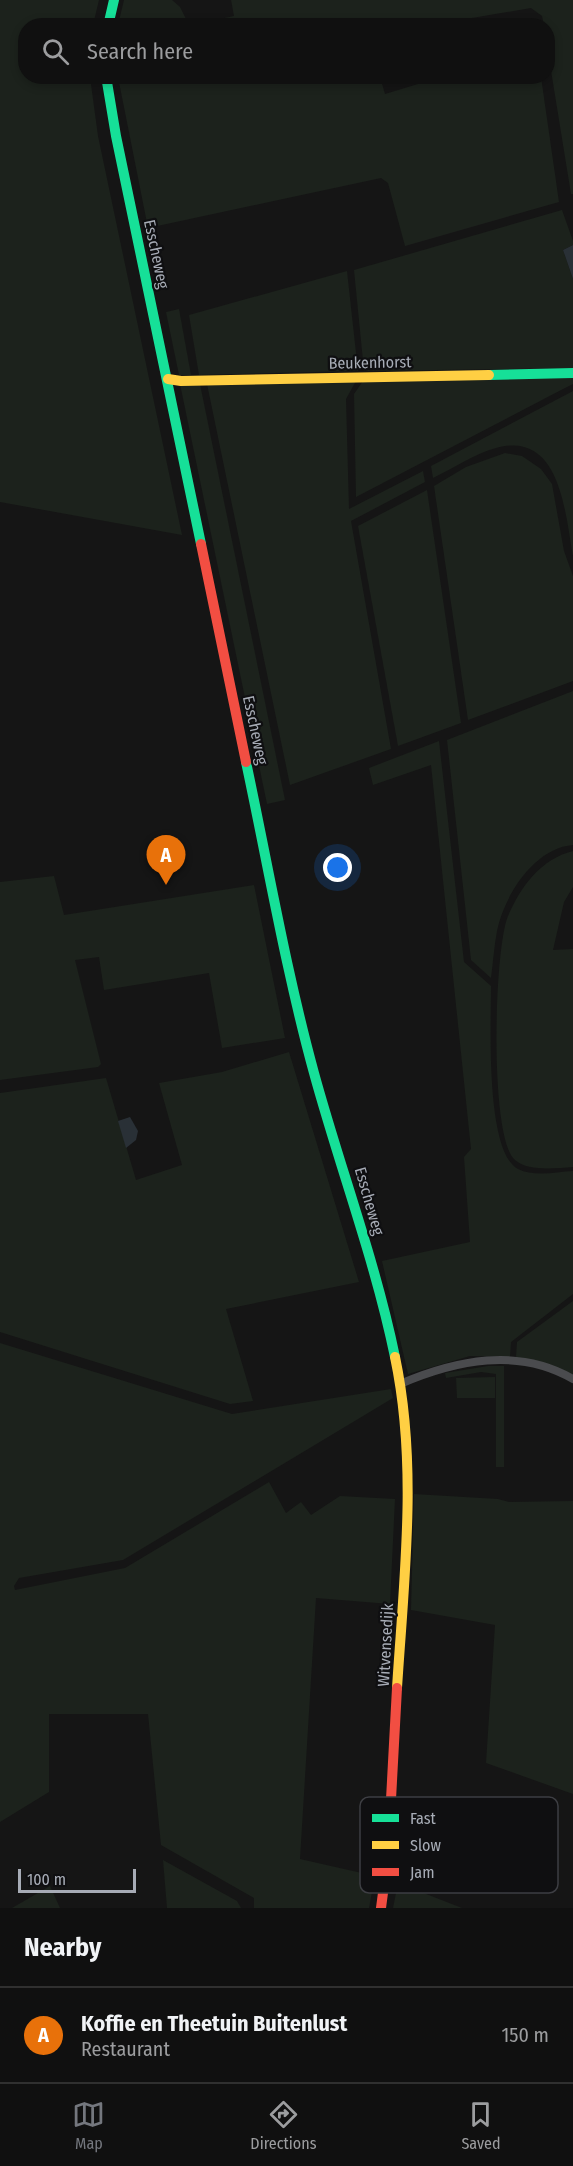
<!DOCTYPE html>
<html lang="en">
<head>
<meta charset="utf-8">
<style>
  body { margin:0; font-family:"Fira Sans Condensed",sans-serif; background:#191919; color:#f1f3f6 }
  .scale { position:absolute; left:18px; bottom:15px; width:118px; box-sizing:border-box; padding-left:6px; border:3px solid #a7acb6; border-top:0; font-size:16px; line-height:21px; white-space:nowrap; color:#a7acb6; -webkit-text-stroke:4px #0f0f11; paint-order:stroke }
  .you { position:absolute; left:338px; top:868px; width:21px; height:21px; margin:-15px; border:4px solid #fff; border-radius:50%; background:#1a73e8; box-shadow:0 0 0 9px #1a73e833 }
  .badge { display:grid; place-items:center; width:39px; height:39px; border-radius:50%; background:#74777e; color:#fff; font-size:20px; font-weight:700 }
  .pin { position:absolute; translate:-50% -50px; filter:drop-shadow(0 2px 3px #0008) }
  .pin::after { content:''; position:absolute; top:32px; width:21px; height:18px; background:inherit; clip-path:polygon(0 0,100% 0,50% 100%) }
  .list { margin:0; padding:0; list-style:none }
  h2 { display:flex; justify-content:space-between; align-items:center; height:78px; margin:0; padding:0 24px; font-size:26px }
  h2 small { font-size:20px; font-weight:400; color:#9c9d9f }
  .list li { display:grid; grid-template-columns:39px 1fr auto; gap:18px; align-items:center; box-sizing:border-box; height:96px; padding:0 24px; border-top:2px solid #303030 }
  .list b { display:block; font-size:22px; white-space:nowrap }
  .list p { margin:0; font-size:20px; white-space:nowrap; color:#9c9d9f }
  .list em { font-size:20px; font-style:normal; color:#9c9d9f }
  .icon { flex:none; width:33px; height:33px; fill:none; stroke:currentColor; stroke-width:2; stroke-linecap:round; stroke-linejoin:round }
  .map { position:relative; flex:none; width:573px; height:1908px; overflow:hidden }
  .search { position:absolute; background:#101010; box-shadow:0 3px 9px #0003; left:18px; right:18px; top:18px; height:66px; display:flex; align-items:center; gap:15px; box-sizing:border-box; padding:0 21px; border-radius:24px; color:#9c9d9f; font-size:22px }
  .sheet { height:174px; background:#101010 }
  nav { display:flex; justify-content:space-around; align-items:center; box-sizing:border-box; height:84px; border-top:2px solid #303030; background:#101010; font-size:16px; color:#9c9d9f }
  nav a { display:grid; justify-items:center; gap:3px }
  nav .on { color:#74777e }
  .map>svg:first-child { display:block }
  .green { fill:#1c221c }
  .water { fill:#293036 }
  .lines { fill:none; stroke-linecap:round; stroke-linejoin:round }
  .street { stroke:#4a4b4e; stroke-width:8 }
  .fast { stroke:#16e098; stroke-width:10 }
  .slow { stroke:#ffcf43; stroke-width:10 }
  .jam { stroke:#f24e42; stroke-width:10 }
  .labels { text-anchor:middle; stroke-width:4.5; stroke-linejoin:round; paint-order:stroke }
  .street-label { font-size:16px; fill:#a7acb6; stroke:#0f0f11 }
  .key { fill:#0f0f11; stroke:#3d3e43; stroke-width:1.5 }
  .key-label { font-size:16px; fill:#a7acb6 }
</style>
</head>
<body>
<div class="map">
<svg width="573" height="1908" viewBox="0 0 573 1908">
  <rect width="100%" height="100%" fill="#151515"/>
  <g class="green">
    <polygon points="0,0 99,0 93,25 26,26 26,76 90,77 98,136 182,535 0,502"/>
    <polygon points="124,0 172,0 180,7 189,25 118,25"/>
    <polygon points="231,0 573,0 573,194 571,194 548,52 548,26 544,25 542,16 531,8 431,25 191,25 234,16"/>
    <polygon points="118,77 380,77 385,94 441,77 541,77 559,202 405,246 388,183 381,178 148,228"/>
    <polygon points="562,210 573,241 573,245 563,250 573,279 573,368 364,371 354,270"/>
    <polygon points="347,271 358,371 199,375 189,315"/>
    <polygon points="179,309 191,375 179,375 166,312"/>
    <polygon points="573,377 573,384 563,389 356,497 354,394 363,381"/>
    <polygon points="356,381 346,399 349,509 423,471 425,482 351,521 391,749 290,785 207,384"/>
    <polygon points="180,384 200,384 285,800 267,804"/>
    <path d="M 573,391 L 573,556 C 565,514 561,430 496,448 C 474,454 454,468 433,478 L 431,466 Z"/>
    <polygon points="505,453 522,456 541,469 552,484 564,551 573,576 573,681 468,720 434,486 466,467"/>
    <polygon points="427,490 461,723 398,746 358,526"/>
    <path d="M 573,691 L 573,845 C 534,848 504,896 497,931 C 494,947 493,963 491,978 L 471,960 L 447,740 Z"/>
    <path d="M 439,741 L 464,962 L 491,986 C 491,1022 485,1152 518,1169 C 534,1177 556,1172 573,1171 L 573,1294 L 511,1342 L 510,1357 L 470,1356 L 408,1374 L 382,1261 L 470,1242 L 464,1157 L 471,1149 L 431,765 L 373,785 L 369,768 Z"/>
    <path d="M 573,851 L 573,887 L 564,902 L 553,950 L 573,949 L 573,1167 C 556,1168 529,1172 515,1160 C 489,1138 494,949 508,916 C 521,886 541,859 573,851 Z"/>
    <polygon points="54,876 64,915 254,885 285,1038 222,1048 209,973 104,990 99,957 75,960 101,1064 98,1067 0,1080 0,882"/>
    <polygon points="289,1052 359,1282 226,1309 253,1401 230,1404 0,1332 0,1093 106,1078 136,1180 182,1165 159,1083 222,1072"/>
    <polygon points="573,1301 573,1377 540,1363 516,1357 517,1342"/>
    <polygon points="0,1343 232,1414 391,1389 393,1398 123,1560 19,1578 14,1586 15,1590 125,1568 269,1482 286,1513 301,1502 311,1515 340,1496 395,1499 390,1604 316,1598 300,1859 375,1876 369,1908 254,1908 254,1898 161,1845 148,1714 49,1714 49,1792 0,1822"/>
    <polygon points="488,1366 504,1366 504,1467 496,1467 496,1374 481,1372 446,1378 445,1373"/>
    <polygon points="495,1377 495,1398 457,1398 456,1378"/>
    <polygon points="414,1494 498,1499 509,1502 573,1501 573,1794 486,1763 495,1625 411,1610"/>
    <polygon points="163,1860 237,1901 241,1908 167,1908"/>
    <polygon points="398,1883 462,1908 393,1908"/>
    <polygon points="50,1886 60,1908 12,1908"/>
  </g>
  <g class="water">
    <polygon points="573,245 573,279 563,250"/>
    <polygon points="130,1117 138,1131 136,1140 126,1148 118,1121"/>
  </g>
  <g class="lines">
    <path class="street" d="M 400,1384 C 456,1360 518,1347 573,1379"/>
    <g class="fast">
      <polyline points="108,26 114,0"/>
      <polyline points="106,76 116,136 201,544"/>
      <polyline points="489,375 573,373"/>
      <path d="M 246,762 C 268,865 286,971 314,1073 C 340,1168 375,1260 395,1357"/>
    </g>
    <g class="slow">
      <polyline points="168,379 181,381 489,375"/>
      <path d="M 395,1357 C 418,1466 404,1578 397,1688"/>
    </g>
    <g class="jam">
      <polyline points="201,544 246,762"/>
      <polyline points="381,1908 388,1855 397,1688"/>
    </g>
  </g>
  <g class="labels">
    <g class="street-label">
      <text transform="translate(157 254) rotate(78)" y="6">Esscheweg</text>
      <text transform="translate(370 362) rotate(-1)" y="6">Beukenhorst</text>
      <text transform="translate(256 730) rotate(78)" y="6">Esscheweg</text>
      <text transform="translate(370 1201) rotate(74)" y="6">Esscheweg</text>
      <text transform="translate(385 1645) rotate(-87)" y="6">Witvensedijk</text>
    </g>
  </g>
  <rect x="360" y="1797" width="198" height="96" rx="9" class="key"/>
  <rect x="372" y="1814" width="27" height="8" fill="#16e098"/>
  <rect x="372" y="1841" width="27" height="8" fill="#ffcf43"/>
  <rect x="372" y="1868" width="27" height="8" fill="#f24e42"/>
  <g class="key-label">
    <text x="410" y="1824">Fast</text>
    <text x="410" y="1851">Slow</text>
    <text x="410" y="1878">Jam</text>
  </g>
</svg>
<div class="scale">100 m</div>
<div class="you"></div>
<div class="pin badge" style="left:166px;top:885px;background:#e8710a">A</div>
<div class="search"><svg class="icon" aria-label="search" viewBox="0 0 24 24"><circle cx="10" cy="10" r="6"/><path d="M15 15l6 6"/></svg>Search here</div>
</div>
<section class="sheet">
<h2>Nearby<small></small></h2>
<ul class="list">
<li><span class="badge" style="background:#e8710a">A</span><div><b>Koffie en Theetuin Buitenlust</b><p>Restaurant</p></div><em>150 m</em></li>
</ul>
</section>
<nav>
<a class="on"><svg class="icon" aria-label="map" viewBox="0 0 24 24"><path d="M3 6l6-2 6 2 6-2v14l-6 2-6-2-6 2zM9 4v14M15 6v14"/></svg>Map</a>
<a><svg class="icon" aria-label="directions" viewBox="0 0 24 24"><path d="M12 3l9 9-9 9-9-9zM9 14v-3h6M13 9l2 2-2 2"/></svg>Directions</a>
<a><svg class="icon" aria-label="saved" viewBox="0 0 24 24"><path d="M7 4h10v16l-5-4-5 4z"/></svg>Saved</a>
</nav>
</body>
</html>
